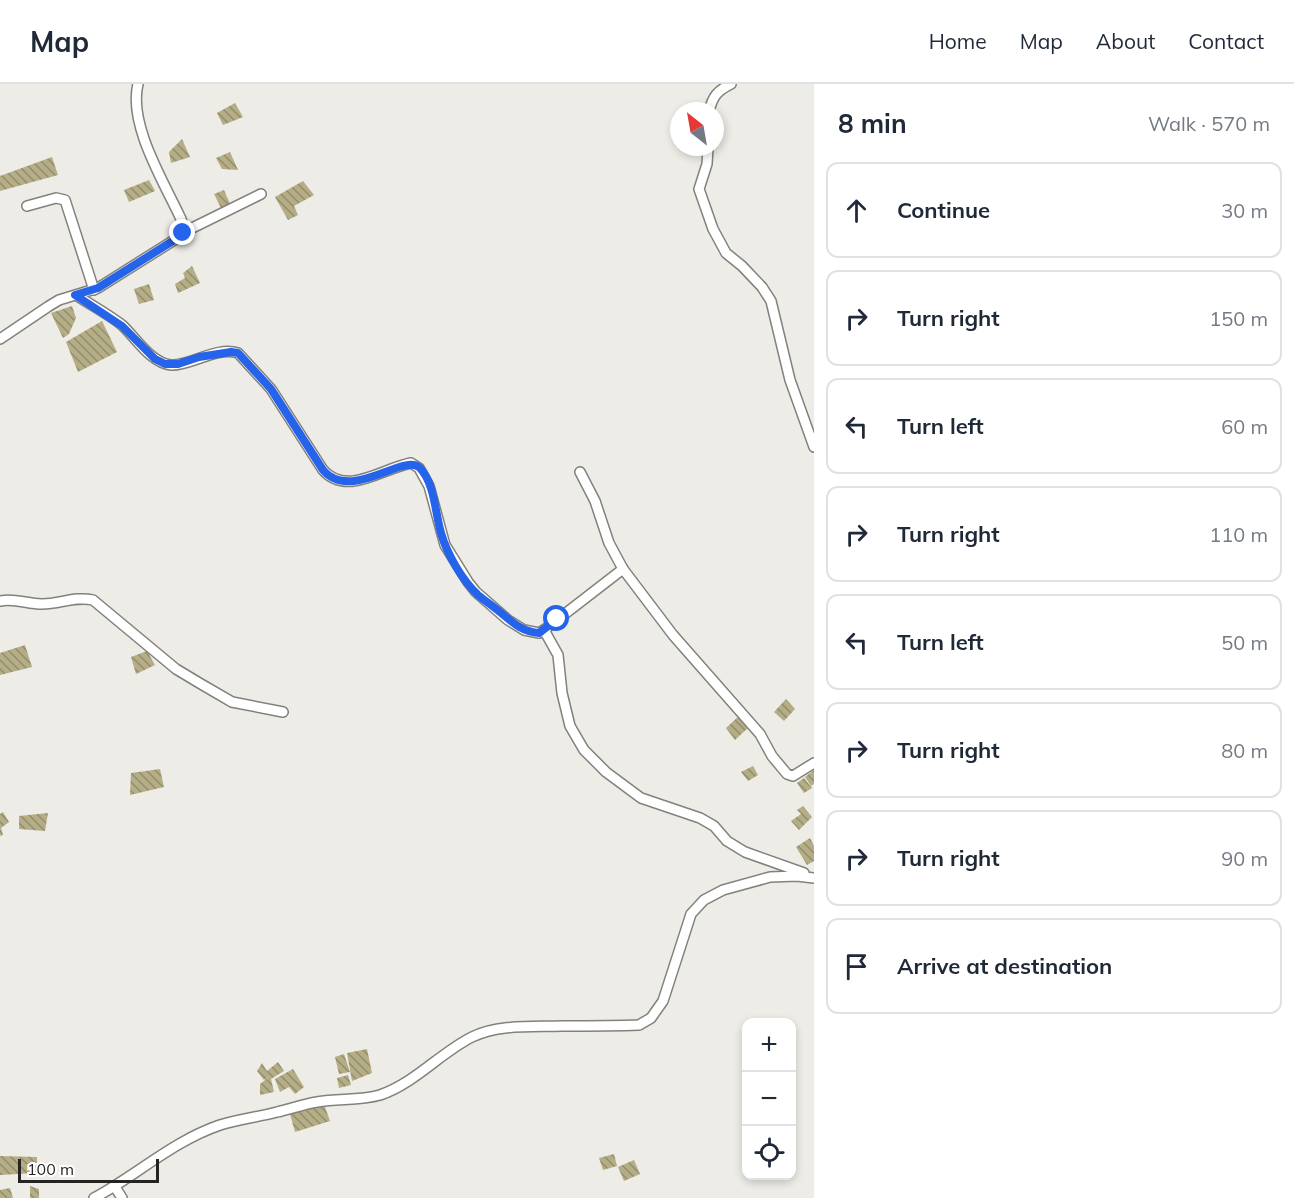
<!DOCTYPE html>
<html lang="en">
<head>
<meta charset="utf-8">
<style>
  body { margin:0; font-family:Mulish,sans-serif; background:#f6f6f7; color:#1f2937 }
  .controls { position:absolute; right:18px; bottom:18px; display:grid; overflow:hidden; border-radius:12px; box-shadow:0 3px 9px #0003 }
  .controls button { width:54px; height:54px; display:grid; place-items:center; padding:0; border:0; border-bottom:2px solid #e0e1e3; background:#fff; color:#1f2937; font:30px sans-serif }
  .compass { position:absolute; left:670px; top:18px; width:54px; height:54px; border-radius:50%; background:#fff; box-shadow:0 3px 9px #0003; rotate:329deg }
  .scale { position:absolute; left:18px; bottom:15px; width:141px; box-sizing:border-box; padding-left:6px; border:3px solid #252422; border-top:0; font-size:16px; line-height:21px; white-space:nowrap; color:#252422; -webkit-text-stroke:4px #fff; paint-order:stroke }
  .stop { position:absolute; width:18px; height:18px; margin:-14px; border:4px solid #2563eb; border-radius:50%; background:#fff }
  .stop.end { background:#2563eb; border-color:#fff; box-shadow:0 2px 6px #0008 }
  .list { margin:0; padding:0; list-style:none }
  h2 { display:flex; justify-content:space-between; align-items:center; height:78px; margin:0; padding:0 24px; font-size:26px }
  h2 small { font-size:20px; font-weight:400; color:#747a83 }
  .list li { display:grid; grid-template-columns:39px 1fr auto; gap:18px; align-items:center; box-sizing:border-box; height:96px; margin:0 12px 12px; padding:0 12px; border:2px solid #e0e1e3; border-radius:12px }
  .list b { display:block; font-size:22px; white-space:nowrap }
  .list em { font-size:20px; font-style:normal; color:#747a83 }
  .icon { flex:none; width:33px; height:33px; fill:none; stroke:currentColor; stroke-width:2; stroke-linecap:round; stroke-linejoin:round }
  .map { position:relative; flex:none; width:814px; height:1114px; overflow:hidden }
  header { display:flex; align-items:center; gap:36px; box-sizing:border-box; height:84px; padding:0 30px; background:#fff; border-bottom:2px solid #e0e1e3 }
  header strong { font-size:28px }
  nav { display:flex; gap:33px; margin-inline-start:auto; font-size:21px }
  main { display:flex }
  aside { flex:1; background:#fff }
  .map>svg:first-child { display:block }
  .building { fill:url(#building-back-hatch) }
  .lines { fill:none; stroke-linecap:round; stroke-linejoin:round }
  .street-casing { stroke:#82817c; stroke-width:12 }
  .street { stroke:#fff; stroke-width:9 }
  .route { stroke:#2563eb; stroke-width:8 }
</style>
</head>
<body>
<header>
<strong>Map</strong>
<nav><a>Home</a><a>Map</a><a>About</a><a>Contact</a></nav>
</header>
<main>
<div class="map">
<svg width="814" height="1114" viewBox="0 0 814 1114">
  <defs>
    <pattern id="building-back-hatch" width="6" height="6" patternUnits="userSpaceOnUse" patternTransform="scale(1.5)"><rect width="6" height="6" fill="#b5ad86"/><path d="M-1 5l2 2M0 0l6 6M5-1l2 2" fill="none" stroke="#938d6d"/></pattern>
  </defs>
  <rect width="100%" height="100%" fill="#edece7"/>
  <g class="building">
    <polygon points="235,19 243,33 223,41 217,29"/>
    <polygon points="182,55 190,73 171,79 169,68"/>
    <polygon points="230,68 238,86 222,85 216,74"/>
    <polygon points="52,73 58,91 0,107 0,92"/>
    <polygon points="149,96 155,107 129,118 124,106"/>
    <polygon points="303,97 314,111 294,122 298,131 288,136 275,113"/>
    <polygon points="224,106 231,122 222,126 214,110"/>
    <polygon points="192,182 200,199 178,209 175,200 185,194 183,189"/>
    <polygon points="149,200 154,216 139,220 134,205"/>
    <polygon points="72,222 76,234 69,250 63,254 51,229"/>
    <polygon points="102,237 117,268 78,288 66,258"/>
    <polygon points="25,561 32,583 0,591 0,569"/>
    <polygon points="147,567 155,581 136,590 131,573"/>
    <polygon points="786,615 795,625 784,637 774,628"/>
    <polygon points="739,632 749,643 735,656 726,644"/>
    <polygon points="753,682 758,691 748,697 741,688"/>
    <polygon points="160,685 164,703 130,711 131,689"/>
    <polygon points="814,686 814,700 811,702 805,693"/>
    <polygon points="804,694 812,704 804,709 797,699"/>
    <polygon points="803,722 812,733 799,746 791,737 801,730 797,726"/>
    <polygon points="3,728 9,738 1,744 3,751 0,752 0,730"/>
    <polygon points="48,729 45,747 19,745 19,732"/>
    <polygon points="810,754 814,762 814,777 807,781 796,763"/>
    <polygon points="367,965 372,989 352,997 347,969"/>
    <polygon points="344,970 350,988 339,990 335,973"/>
    <polygon points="278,978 284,987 271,995 274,1008 260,1011 260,1000 270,992 264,996 257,987 262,979 267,987"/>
    <polygon points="293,985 304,1003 295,1010 289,1003 280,1008 275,995"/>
    <polygon points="348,991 351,1001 339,1004 337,994"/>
    <polygon points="324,1020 330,1037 295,1048 290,1030"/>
    <polygon points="614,1070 617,1082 603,1086 599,1074"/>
    <polygon points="0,1072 37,1073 37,1089 0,1091"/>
    <polygon points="634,1076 640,1090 624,1097 618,1083"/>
    <polygon points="30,1102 39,1105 39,1114 30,1114"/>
    <polygon points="10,1104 13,1114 0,1114 0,1106"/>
  </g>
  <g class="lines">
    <g class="street-casing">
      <g id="street">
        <path d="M 709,27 C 713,12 717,7 731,0"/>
        <polyline points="708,63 707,80 699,105 713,145 726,169 742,182 762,203 771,217 790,296 814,363"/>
        <polyline points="27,122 56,114 65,116 94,206"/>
        <polyline points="182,149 261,110"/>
        <path d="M 76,211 C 91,221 108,230 122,241 C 136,254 151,279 171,281 C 191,282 216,262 238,269 L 271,305 L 323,386 C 347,413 383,384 411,379 L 419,384 L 429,402 L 445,461 L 468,498 L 476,508 L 508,536 L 524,546 L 539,549 L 544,546 L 623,485"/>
        <path d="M 0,255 L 49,222 L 59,216 L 98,204 L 179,153 C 185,147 184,143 181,135 C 164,98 128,41 138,0"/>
        <polyline points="580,388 595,417 609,459 623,485 673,551 760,650 772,672 787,690 793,692 814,679"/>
        <path d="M 0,517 C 15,514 27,520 42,520 C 60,520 75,512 93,516 L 176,585 L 201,600 L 232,618 L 283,628"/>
        <polyline points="544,546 558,571 562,609 570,642 584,666 606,688 641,714 700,734 714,742 727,757 745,768 804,789"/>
        <polyline points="115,1103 122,1114"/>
        <path d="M 94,1114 C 137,1091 173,1057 220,1041 C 239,1035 258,1033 277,1028 C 291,1025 304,1020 317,1018 C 338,1014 359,1017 380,1011 C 415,999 440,969 472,953 C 499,940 533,943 562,942 C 587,942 613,942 639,941 L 651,934 L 663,917 L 691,830 L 704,816 L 723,806 L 770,793 L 797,792 L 814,794"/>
      </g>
    </g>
    <use href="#street" class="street"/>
  </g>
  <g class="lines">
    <path class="route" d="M 183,149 L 179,153 L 98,204 L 75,211 L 122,242 L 155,275 L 165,280 L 178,280 L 199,273 L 231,268 L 238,269 L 271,305 L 323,386 C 351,419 404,368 420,384 C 435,400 435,429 441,449 C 447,470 462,496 478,511 C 485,517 493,522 500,528 C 512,538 522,548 539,549 L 557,535"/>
  </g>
</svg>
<div class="controls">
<button>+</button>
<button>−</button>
<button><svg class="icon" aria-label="locate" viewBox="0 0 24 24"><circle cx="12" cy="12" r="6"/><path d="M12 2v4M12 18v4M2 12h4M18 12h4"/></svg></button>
</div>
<svg class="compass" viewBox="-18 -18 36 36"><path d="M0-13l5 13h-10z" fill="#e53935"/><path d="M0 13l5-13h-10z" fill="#747a83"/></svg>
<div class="scale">100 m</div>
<div class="stop" style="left:557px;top:535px"></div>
<div class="stop end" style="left:183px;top:149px"></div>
</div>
<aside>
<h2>8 min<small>Walk · 570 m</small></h2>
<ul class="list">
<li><svg class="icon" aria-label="ahead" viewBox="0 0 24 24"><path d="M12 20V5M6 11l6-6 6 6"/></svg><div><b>Continue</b></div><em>30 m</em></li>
<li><svg class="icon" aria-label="right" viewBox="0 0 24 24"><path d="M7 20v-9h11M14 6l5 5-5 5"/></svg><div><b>Turn right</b></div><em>150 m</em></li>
<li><svg class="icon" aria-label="left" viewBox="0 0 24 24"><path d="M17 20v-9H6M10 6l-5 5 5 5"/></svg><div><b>Turn left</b></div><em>60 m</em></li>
<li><svg class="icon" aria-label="right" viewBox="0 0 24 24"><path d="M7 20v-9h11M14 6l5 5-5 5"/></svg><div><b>Turn right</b></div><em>110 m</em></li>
<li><svg class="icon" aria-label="left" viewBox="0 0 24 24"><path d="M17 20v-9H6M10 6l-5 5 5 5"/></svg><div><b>Turn left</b></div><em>50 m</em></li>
<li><svg class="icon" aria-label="right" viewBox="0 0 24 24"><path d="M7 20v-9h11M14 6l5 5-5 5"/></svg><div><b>Turn right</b></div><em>80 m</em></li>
<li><svg class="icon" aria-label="right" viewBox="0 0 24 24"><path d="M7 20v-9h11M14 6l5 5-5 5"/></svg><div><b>Turn right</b></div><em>90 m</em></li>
<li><svg class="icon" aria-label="arrive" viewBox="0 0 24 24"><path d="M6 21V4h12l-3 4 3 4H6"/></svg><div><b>Arrive at destination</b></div></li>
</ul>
</aside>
</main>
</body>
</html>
